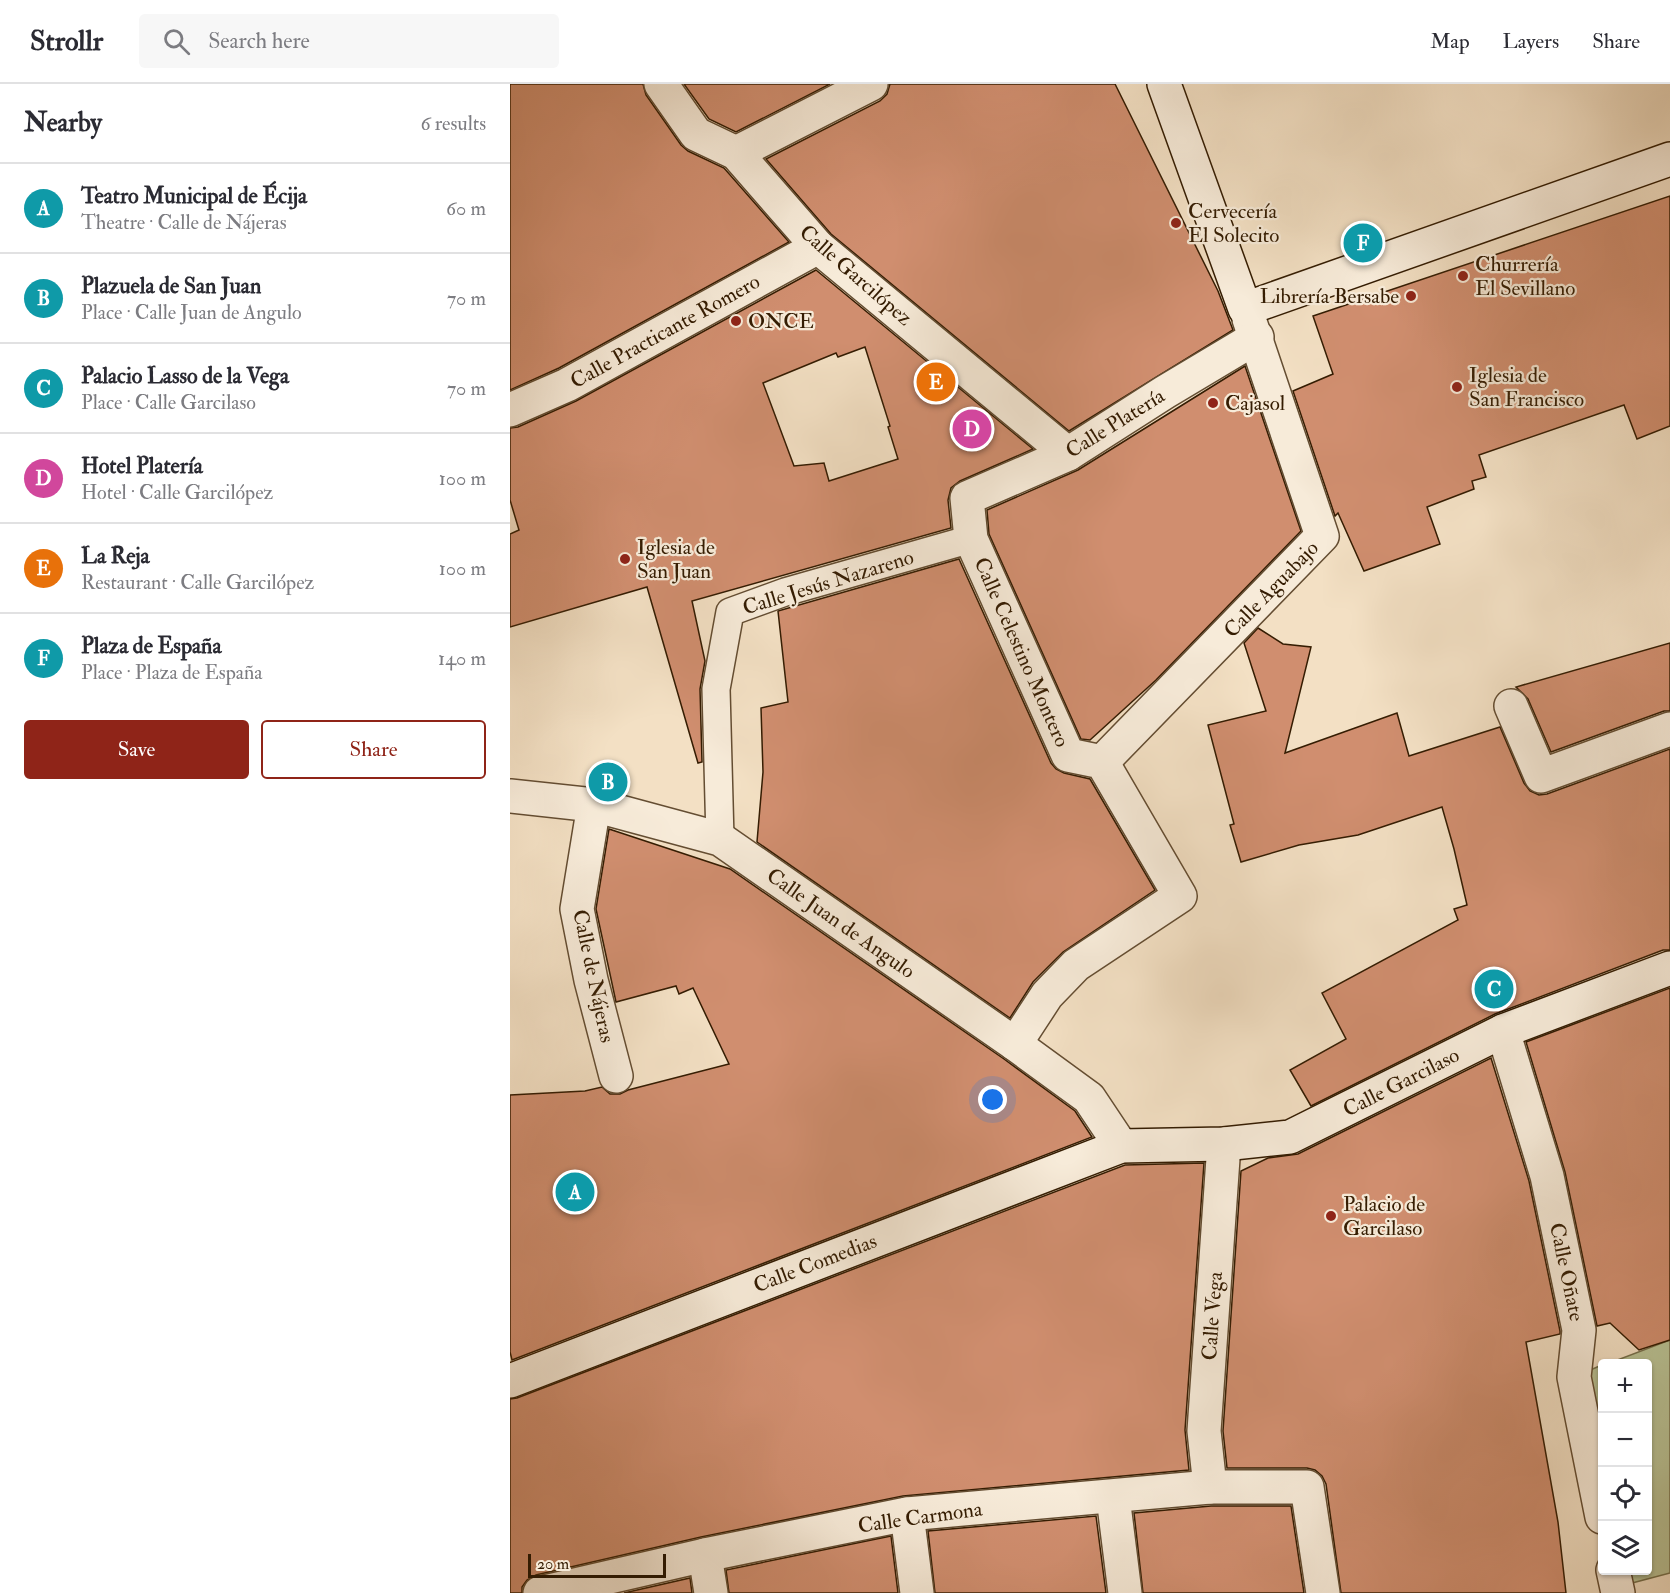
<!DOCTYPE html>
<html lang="en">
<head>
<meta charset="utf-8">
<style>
  body { margin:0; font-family:"IM FELL Double Pica",serif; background:#f7f7f7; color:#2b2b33 }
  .controls { position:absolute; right:18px; bottom:18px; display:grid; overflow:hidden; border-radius:6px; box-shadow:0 2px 4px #0004 }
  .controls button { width:54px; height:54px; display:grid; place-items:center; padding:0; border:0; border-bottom:2px solid #e1e1e2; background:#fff; color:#2b2b33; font:30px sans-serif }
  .scale { position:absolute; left:18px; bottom:15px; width:138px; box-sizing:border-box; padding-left:6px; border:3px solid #341c02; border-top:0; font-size:16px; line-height:21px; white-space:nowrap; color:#341c02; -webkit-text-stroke:4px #f7ebd9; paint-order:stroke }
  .you { position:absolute; left:483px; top:1016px; width:21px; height:21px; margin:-15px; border:4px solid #fff; border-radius:50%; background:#1a73e8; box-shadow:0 0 0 9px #1a73e833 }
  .badge { display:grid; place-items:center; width:39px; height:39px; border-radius:50%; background:#8f2418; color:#fff; font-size:20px; font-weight:700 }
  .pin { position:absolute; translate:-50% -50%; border:3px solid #fff; box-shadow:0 2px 6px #0006 }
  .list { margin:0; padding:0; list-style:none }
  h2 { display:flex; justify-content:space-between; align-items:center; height:78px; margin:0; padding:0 24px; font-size:26px }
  h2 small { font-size:20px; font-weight:400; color:#7c7c81 }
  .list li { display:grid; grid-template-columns:39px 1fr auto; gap:18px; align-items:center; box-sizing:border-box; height:90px; padding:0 24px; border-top:2px solid #e1e1e2 }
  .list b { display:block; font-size:22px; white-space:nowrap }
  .list p { margin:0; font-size:20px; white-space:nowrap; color:#7c7c81 }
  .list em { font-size:20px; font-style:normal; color:#7c7c81 }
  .actions { display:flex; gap:12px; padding:18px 24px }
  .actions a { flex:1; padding:14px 0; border:2px solid #8f2418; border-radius:6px; text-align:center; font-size:21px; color:#8f2418 }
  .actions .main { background:#8f2418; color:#fff }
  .icon { flex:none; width:33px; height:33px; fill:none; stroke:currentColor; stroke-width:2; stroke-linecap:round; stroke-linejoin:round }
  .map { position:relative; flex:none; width:1160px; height:1509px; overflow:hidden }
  header { display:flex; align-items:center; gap:36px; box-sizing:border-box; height:84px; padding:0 30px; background:#fff; border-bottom:2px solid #e1e1e2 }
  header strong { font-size:28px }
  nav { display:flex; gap:33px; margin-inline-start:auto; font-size:21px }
  .search { width:420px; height:54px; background:#f7f7f7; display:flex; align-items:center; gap:15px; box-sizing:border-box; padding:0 21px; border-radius:6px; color:#7c7c81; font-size:22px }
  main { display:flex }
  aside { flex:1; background:#fff }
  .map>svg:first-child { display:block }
  .green { fill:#b9c396; stroke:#76704c; stroke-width:1.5 }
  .building { fill:#d08e6f; stroke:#341c02; stroke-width:1.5; fill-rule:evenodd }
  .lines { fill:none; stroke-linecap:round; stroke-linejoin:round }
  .lane-casing { stroke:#644d32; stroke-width:30 }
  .street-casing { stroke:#644d32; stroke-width:36 }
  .secondary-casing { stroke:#341c02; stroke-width:36 }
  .lane { stroke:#f7ebd9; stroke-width:27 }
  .street { stroke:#f7ebd9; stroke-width:33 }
  .secondary { stroke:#f7ebd9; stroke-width:33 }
  .poi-dot { fill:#8f2418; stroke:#f7ebd9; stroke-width:2 }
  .labels { text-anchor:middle; stroke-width:4.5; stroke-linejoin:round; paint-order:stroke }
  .poi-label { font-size:21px; fill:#341c02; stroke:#f7ebd9; text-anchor:start }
  .street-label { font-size:21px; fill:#341c02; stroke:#f7ebd9 }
</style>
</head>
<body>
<header>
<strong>Strollr</strong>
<div class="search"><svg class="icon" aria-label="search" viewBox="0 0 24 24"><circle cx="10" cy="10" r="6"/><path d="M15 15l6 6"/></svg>Search here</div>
<nav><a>Map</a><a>Layers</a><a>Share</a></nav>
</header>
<main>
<aside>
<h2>Nearby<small>6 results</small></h2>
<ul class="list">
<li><span class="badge" style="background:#0f9aa8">A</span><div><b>Teatro Municipal de Écija</b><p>Theatre · Calle de Nájeras</p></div><em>60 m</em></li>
<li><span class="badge" style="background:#0f9aa8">B</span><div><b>Plazuela de San Juan</b><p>Place · Calle Juan de Angulo</p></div><em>70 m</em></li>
<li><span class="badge" style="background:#0f9aa8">C</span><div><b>Palacio Lasso de la Vega</b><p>Place · Calle Garcilaso</p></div><em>70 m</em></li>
<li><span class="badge" style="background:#d1479c">D</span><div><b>Hotel Platería</b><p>Hotel · Calle Garcilópez</p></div><em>100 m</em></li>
<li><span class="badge" style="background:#e8710a">E</span><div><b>La Reja</b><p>Restaurant · Calle Garcilópez</p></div><em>100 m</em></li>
<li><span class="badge" style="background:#0f9aa8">F</span><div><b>Plaza de España</b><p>Place · Plaza de España</p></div><em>140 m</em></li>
</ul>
<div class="actions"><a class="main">Save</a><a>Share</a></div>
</aside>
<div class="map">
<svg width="1160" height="1509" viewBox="0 0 1160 1509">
  <rect width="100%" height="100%" fill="#f3e0c4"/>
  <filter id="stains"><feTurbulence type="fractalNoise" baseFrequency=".00333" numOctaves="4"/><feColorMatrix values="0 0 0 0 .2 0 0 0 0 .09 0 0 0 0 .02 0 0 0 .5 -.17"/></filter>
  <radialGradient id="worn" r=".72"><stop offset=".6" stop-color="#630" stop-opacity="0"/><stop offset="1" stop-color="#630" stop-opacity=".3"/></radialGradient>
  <g class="green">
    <polygon points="1160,1256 1160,1489 1107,1503 1103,1487 1138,1486 1138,1280 1097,1280"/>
    <polygon points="1092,1281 1092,1433 1064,1293"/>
  </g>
  <g class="building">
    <polygon points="0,0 133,0 136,11 171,61 178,67 214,84 279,158 49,284 0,306"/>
    <polygon points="174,0 320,0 226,48 199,35"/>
    <polygon points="380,0 605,0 708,207 723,246 559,347 321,150 256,75 370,17 377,10"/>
    <polygon points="1160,112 1160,342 1127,355 1114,321 969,371 976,393 962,397 964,405 917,423 930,460 854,487 828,429 825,432 783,307 823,290 803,232"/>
    <path d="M 306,186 L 523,365 L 450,397 L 441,404 L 438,416 L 441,444 L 182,517 L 195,577 L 190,605 L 192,678 L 188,679 L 137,503 L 0,543 L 0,450 L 9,446 L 0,416 L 0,344 L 8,343 L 66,317 ZM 355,263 L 380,342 L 378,343 L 388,375 L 319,397 L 314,379 L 284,382 L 253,299 L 326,269 L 328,273 Z"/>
    <polygon points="735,282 791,447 646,596 580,656 571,655 479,450 477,426 568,386"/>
    <polygon points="449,475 541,679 546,685 554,689 580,695 645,806 553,868 523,898 500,934 247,758 253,688 251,624 278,618 268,527"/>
    <polygon points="748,544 773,560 801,563 775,669 887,629 899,672 990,643 1014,699 1020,707 1029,711 1037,710 1160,665 1160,866 1153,866 985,930 801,1022 780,986 836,955 812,909 948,836 944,825 957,821 944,765 932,723 848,751 789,761 731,778 720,741 724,740 698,641 756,627 734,559"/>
    <polygon points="1160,559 1160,627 1154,627 1041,668 1018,615 1006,603"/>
    <polygon points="99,745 220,785 494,975 565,1027 582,1053 2,1276 0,1268 0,1011 75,1007 92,1003 100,1010 110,1010 118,1006 219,980 183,904 169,910 166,902 106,918 86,825"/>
    <polygon points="1160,904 1160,1256 1129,1266 1100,1239 1087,1242 1055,1088 1016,958"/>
    <polygon points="981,974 1019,1097 1050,1247 1050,1250 1016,1258 1048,1438 1056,1509 831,1509 816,1400 812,1392 805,1386 797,1384 717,1384 713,1347 731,1087 758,1074 788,1070"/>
    <polygon points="694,1079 675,1346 679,1386 393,1412 191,1453 26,1491 17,1496 12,1503 12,1509 0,1509 0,1315 7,1314 615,1081"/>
    <polygon points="701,1422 781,1422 794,1509 633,1509 624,1429"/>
    <polygon points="586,1432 596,1509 425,1509 418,1447"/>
    <polygon points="381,1452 388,1509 219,1509 216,1486"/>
    <polygon points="180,1494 182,1509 114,1509"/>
  </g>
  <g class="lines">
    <g class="lane-casing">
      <polyline id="lane" points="210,755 206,605 220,528 275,508 461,455"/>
    </g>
    <g class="street-casing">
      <g id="street">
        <polyline points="151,0 186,50 226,69 308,163 558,370"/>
        <polyline points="226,69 361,0"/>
        <polyline points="0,326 57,301 308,163"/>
        <polyline points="1001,622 1031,692 1160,645"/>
        <polyline points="592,678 812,452 739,235"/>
        <polyline points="0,712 84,721 210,755 505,960 579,1014 611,1062"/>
        <polyline points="84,721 67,825 81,896 106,992"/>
        <polyline points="993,947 1037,1092 1069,1246 1064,1293 1092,1433"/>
        <polyline points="505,960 537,911 566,881 670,812 592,678 558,671 461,455 457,414 558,370 655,308 747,253"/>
        <polyline points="700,1403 694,1347 714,1060"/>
        <polyline points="603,1413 615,1509"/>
        <polyline points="397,1430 407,1509"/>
        <polyline points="195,1471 201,1509"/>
        <polyline points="1103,1486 1108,1509"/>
        <polyline points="30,1509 195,1471 397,1430 700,1403 797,1403 813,1509"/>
      </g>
    </g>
    <g class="secondary-casing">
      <g id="secondary">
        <polyline points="654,0 735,225 1160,75"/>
        <polyline points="0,1297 611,1062 714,1060 780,1053 993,947 1160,884"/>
      </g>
    </g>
    <use href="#lane" class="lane"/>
    <use href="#street" class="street"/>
    <use href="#secondary" class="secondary"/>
  </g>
  <g class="poi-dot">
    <circle cx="666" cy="139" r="6"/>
    <circle cx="953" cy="192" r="6"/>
    <circle cx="901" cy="212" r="6"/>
    <circle cx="226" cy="237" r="6"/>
    <circle cx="947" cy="303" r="6"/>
    <circle cx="703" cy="319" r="6"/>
    <circle cx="115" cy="475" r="6"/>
    <circle cx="821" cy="1132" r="6"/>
  </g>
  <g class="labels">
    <g class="poi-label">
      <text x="678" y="134">Cervecería<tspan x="678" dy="24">El Solecito</tspan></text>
      <text x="965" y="187">Churrería<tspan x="965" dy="24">El Sevillano</tspan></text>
      <text x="889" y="219" text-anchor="end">Librería Bersabe</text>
      <text x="238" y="244">ONCE</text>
      <text x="959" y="298">Iglesia de<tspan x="959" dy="24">San Francisco</tspan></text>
      <text x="715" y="326">Cajasol</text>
      <text x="127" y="470">Iglesia de<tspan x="127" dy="24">San Juan</tspan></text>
      <text x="833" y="1127">Palacio de<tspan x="833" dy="24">Garcilaso</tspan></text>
    </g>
    <g class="street-label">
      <text transform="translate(346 191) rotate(41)" y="7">Calle Garcilópez</text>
      <text transform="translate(155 247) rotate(-29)" y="7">Calle Practicante Romero</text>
      <text transform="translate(605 339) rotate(-32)" y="7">Calle Platería</text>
      <text transform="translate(318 498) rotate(-17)" y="7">Calle Jesús Nazareno</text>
      <text transform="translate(761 505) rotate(-46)" y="7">Calle Aguabajo</text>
      <text transform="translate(512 568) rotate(66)" y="7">Calle Celestino Montero</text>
      <text transform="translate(331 839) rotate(35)" y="7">Calle Juan de Angulo</text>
      <text transform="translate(84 892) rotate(78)" y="7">Calle de Nájeras</text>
      <text transform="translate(891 998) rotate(-27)" y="7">Calle Garcilaso</text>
      <text transform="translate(305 1179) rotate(-21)" y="7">Calle Comedias</text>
      <text transform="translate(1057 1188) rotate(78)" y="7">Calle Oñate</text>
      <text transform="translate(702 1232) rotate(-86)" y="7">Calle Vega</text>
      <text transform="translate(410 1433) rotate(-8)" y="7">Calle Carmona</text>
    </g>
  </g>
  <rect width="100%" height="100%" filter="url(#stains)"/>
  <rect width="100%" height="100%" fill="url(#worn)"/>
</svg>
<div class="controls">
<button>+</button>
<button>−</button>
<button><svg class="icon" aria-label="locate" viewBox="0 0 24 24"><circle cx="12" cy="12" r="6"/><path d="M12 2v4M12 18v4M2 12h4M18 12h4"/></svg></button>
<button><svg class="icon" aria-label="layers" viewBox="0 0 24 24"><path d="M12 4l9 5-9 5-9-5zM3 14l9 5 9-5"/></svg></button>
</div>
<div class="scale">20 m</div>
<div class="you"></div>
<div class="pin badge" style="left:65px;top:1108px;background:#0f9aa8">A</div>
<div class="pin badge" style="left:98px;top:698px;background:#0f9aa8">B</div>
<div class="pin badge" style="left:984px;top:905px;background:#0f9aa8">C</div>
<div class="pin badge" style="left:462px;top:345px;background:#d1479c">D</div>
<div class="pin badge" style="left:426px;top:298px;background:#e8710a">E</div>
<div class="pin badge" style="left:853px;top:159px;background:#0f9aa8">F</div>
</div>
</main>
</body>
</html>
